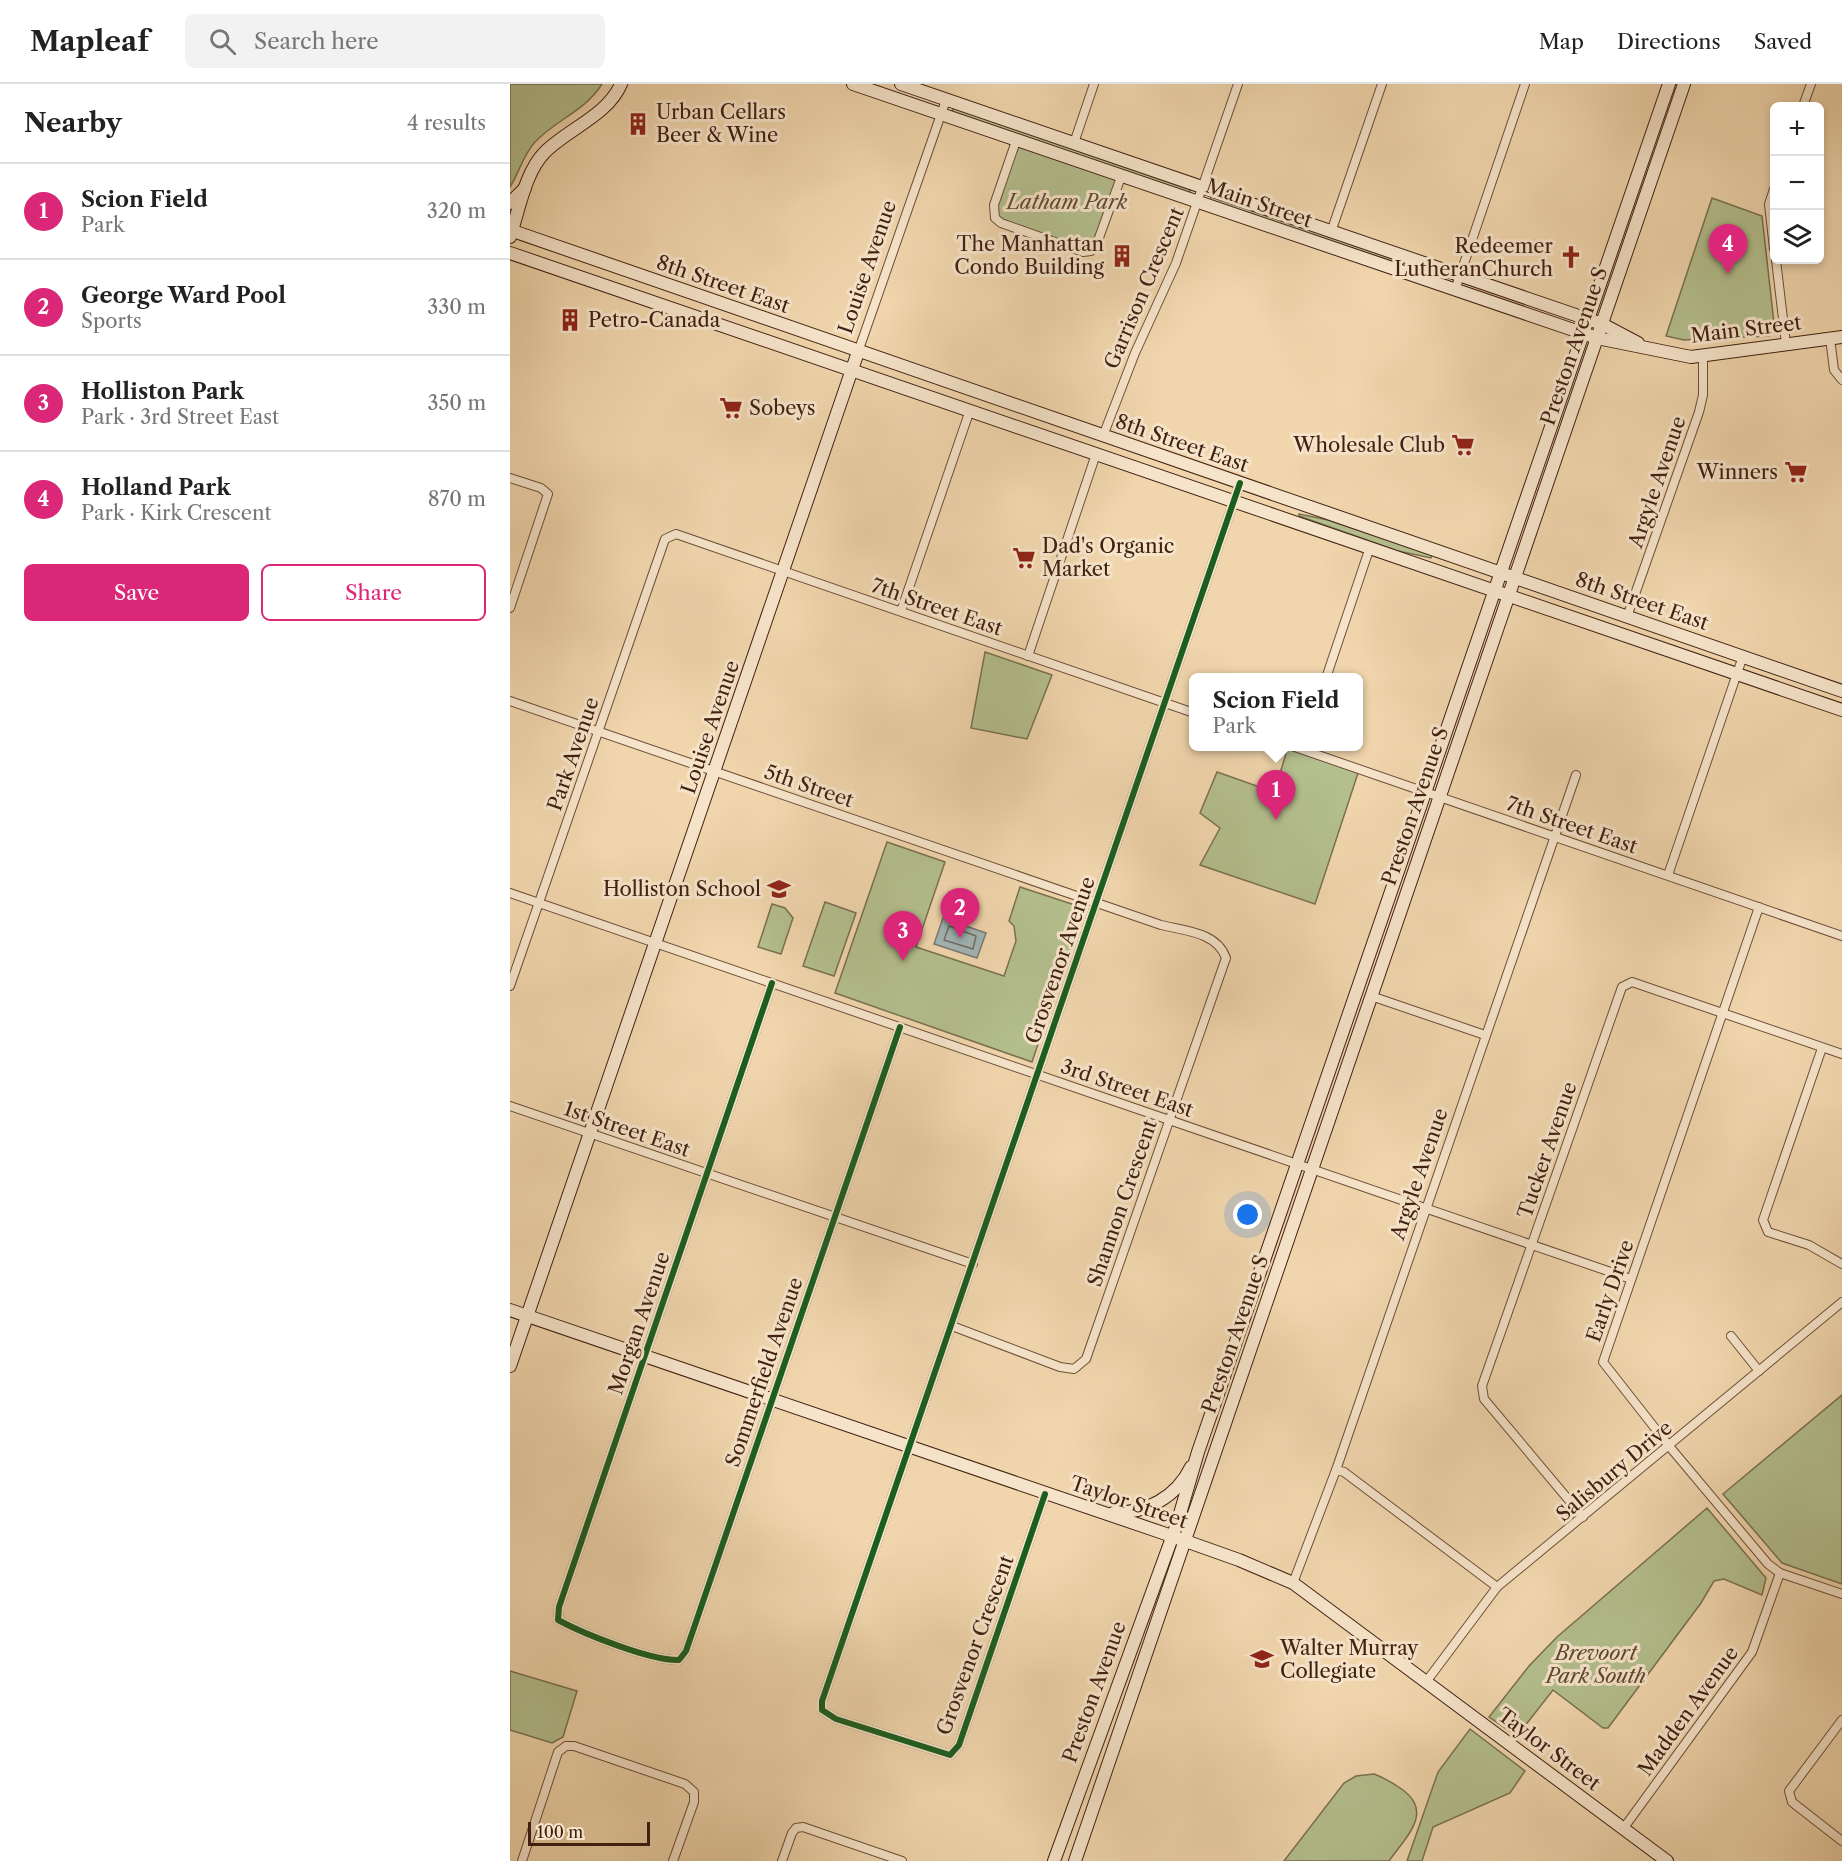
<!DOCTYPE html>
<html lang="en">
<head>
<meta charset="utf-8">
<style>
  body { margin:0; font-family:"Libre Caslon Text",serif; background:#f2f2f2; color:#222 }
  .controls { position:absolute; right:18px; top:18px; display:grid; overflow:hidden; border-radius:9px; box-shadow:0 3px 9px #0003 }
  .controls button { width:54px; height:54px; display:grid; place-items:center; padding:0; border:0; border-bottom:2px solid #e0e0e0; background:#fff; color:#222; font:30px sans-serif }
  .scale { position:absolute; left:18px; bottom:15px; width:122px; box-sizing:border-box; padding-left:6px; border:3px solid #412011; border-top:0; font-size:16px; line-height:21px; white-space:nowrap; color:#412011; -webkit-text-stroke:4px #f6e4ca; paint-order:stroke }
  .you { position:absolute; left:738px; top:1131px; width:21px; height:21px; margin:-15px; border:4px solid #fff; border-radius:50%; background:#1a73e8; box-shadow:0 0 0 9px #1a73e833 }
  .badge { display:grid; place-items:center; width:39px; height:39px; border-radius:50%; background:#db2777; color:#fff; font-size:20px; font-weight:700 }
  .pin { position:absolute; translate:-50% -50px; filter:drop-shadow(0 2px 3px #0008) }
  .pin::after { content:''; position:absolute; top:32px; width:21px; height:18px; background:inherit; clip-path:polygon(0 0,100% 0,50% 100%) }
  .popup { position:absolute; left:679px; top:589px; width:174px; height:78px; box-sizing:border-box; display:grid; place-content:center; border-radius:9px; background:#fff; filter:drop-shadow(0 2px 4px #0005); font-size:20px; white-space:nowrap; color:#767676 }
  .popup b { font-size:22px; color:#222 }
  .popup::after { content:''; position:absolute; left:50%; top:100%; margin-left:-12px; border:12px solid transparent; border-top-color:#fff }
  .list { margin:0; padding:0; list-style:none }
  h2 { display:flex; justify-content:space-between; align-items:center; height:78px; margin:0; padding:0 24px; font-size:26px }
  h2 small { font-size:20px; font-weight:400; color:#767676 }
  .list li { display:grid; grid-template-columns:39px 1fr auto; gap:18px; align-items:center; box-sizing:border-box; height:96px; padding:0 24px; border-top:2px solid #e0e0e0 }
  .list b { display:block; font-size:22px; white-space:nowrap }
  .list p { margin:0; font-size:20px; white-space:nowrap; color:#767676 }
  .list em { font-size:20px; font-style:normal; color:#767676 }
  .actions { display:flex; gap:12px; padding:18px 24px }
  .actions a { flex:1; padding:14px 0; border:2px solid #db2777; border-radius:9px; text-align:center; font-size:21px; color:#db2777 }
  .actions .main { background:#db2777; color:#fff }
  .icon { flex:none; width:33px; height:33px; fill:none; stroke:currentColor; stroke-width:2; stroke-linecap:round; stroke-linejoin:round }
  .map { position:relative; flex:none; width:1332px; height:1777px; overflow:hidden }
  header { display:flex; align-items:center; gap:36px; box-sizing:border-box; height:84px; padding:0 30px; background:#fff; border-bottom:2px solid #e0e0e0 }
  header strong { font-size:28px }
  nav { display:flex; gap:33px; margin-inline-start:auto; font-size:21px }
  .search { width:420px; height:54px; background:#f2f2f2; display:flex; align-items:center; gap:15px; box-sizing:border-box; padding:0 21px; border-radius:9px; color:#767676; font-size:22px }
  main { display:flex }
  aside { flex:1; background:#fff }
  .map>svg:first-child { display:block }
  .green { fill:#b4bf8e; stroke:#7a7050; stroke-width:1.5 }
  .water { fill:#a1b6b7; stroke:#7b7a75; stroke-width:1.5 }
  .lines { fill:none; stroke-linecap:round; stroke-linejoin:round }
  .shore { stroke:#716b64; stroke-width:1.5 }
  .street-casing { stroke:#6d4e38; stroke-width:10 }
  .secondary-casing { stroke:#412011; stroke-width:14 }
  .street { stroke:#f6e4ca; stroke-width:8 }
  .secondary { stroke:#f6e4ca; stroke-width:12 }
  .cycleway-casing { stroke:#f6e4ca; stroke-width:10 }
  .cycleway { stroke:#1b5e20; stroke-width:6 }
  .labels { text-anchor:middle; stroke-width:6; stroke-linejoin:round; paint-order:stroke }
  .poi-label { font-size:20px; fill:#412011; stroke:#f6e4ca; text-anchor:start }
  .park-label { font-size:20px; font-style:italic; fill:#5e4830; stroke:#f6e4ca }
  .street-label { font-size:20px; fill:#412011; stroke:#f6e4ca }
</style>
</head>
<body>
<header>
<strong>Mapleaf</strong>
<div class="search"><svg class="icon" aria-label="search" viewBox="0 0 24 24"><circle cx="10" cy="10" r="6"/><path d="M15 15l6 6"/></svg>Search here</div>
<nav><a>Map</a><a>Directions</a><a>Saved</a></nav>
</header>
<main>
<aside>
<h2>Nearby<small>4 results</small></h2>
<ul class="list">
<li><span class="badge">1</span><div><b>Scion Field</b><p>Park</p></div><em>320 m</em></li>
<li><span class="badge">2</span><div><b>George Ward Pool</b><p>Sports</p></div><em>330 m</em></li>
<li><span class="badge">3</span><div><b>Holliston Park</b><p>Park · 3rd Street East</p></div><em>350 m</em></li>
<li><span class="badge">4</span><div><b>Holland Park</b><p>Park · Kirk Crescent</p></div><em>870 m</em></li>
</ul>
<div class="actions"><a class="main">Save</a><a>Share</a></div>
</aside>
<div class="map">
<svg width="1332" height="1777" viewBox="0 0 1332 1777">
  <rect width="100%" height="100%" fill="#f1d6ad"/>
  <filter id="stains"><feTurbulence type="fractalNoise" baseFrequency=".00333" numOctaves="4"/><feColorMatrix values="0 0 0 0 .2 0 0 0 0 .09 0 0 0 0 .02 0 0 0 .5 -.17"/></filter>
  <radialGradient id="worn" r=".72"><stop offset=".6" stop-color="#630" stop-opacity="0"/><stop offset="1" stop-color="#630" stop-opacity=".3"/></radialGradient>
  <g class="green">
    <path d="M 0,0 L 92,0 C 75,27 47,35 25,58 C 13,71 9,89 0,103 Z"/>
    <polygon points="443,24 680,104 680,109 442,28"/>
    <polygon points="506,57 611,93 581,167 491,139 484,121"/>
    <polygon points="702,112 935,192 936,195 699,117"/>
    <polygon points="1202,114 1252,132 1265,248 1259,252 1174,256 1156,252"/>
    <polygon points="789,430 818,436 922,471 921,474 888,467 789,432"/>
    <polygon points="475,568 542,591 517,655 461,644"/>
    <polygon points="778,663 849,686 805,820 690,781 710,744 690,729 707,688 758,706 767,699"/>
    <polygon points="377,758 435,778 406,863 494,892 506,857 504,842 499,837 510,803 574,824 522,978 325,909"/>
    <polygon points="315,818 346,829 324,892 293,882"/>
    <polygon points="262,820 275,824 283,834 271,870 248,863"/>
    <polygon points="1332,1311 1332,1500 1272,1479 1213,1410"/>
    <polygon points="1197,1424 1256,1494 1252,1511 1214,1495 1204,1497 1191,1519 1098,1644 1093,1644 1043,1606 1007,1652 979,1633 1019,1582 1047,1553"/>
    <polygon points="0,1587 67,1607 53,1653 42,1659 0,1646"/>
    <polygon points="960,1645 1015,1687 1000,1709 923,1743 912,1777 897,1777 928,1688"/>
    <path d="M 864,1690 C 875,1694 883,1699 893,1706 C 924,1729 895,1754 879,1777 L 774,1777 L 834,1699 L 846,1692 Z"/>
  </g>
  <polygon class="water" points="433,834 476,849 467,874 424,860"/>
  <g class="lines">
    <polygon class="shore" points="439,842 466,852 463,865 434,856"/>
    <g class="street-casing">
      <g id="street">
        <polyline points="1293,22 1301,0"/>
        <polyline points="506,57 484,121 485,134 491,139 573,168 581,167 586,162 611,93"/>
        <polyline points="564,59 584,0"/>
        <polyline points="1264,105 1259,120 1264,165"/>
        <polyline points="821,148 872,0"/>
        <polyline points="1266,176 1276,260"/>
        <polyline points="945,206 1015,0"/>
        <polyline points="1320,254 1324,286 1332,296"/>
        <polyline points="348,268 436,16"/>
        <polyline points="593,352 625,269 666,179 728,0"/>
        <polyline points="0,394 31,404 38,410 0,524"/>
        <polyline points="391,527 460,326"/>
        <polyline points="1117,533 1189,328 1193,311 1193,272"/>
        <polyline points="518,572 586,370"/>
        <polyline points="816,594 859,466"/>
        <path d="M 0,617 L 651,841 C 675,847 707,848 716,874 L 576,1275 L 564,1285 L 550,1283 L 442,1242"/>
        <polyline points="782,662 1332,852"/>
        <polyline points="1158,791 1233,572"/>
        <polyline points="0,809 1121,1195"/>
        <polyline points="1249,823 1093,1278 1159,1362 1258,1480 1270,1489 1332,1510"/>
        <path d="M 262,899 L 49,1523 L 48,1536 C 74,1550 141,1577 169,1576 L 176,1567 L 390,943"/>
        <polyline points="0,902 155,455 166,450 684,629"/>
        <polyline points="861,912 975,951"/>
        <polyline points="1312,964 1253,1136 1258,1148 1299,1161 1332,1180"/>
        <polyline points="0,1022 463,1180"/>
        <polyline points="1221,1252 1249,1287"/>
        <polyline points="826,1386 834,1388 987,1503"/>
        <polyline points="535,1410 449,1661 440,1671 326,1635 312,1626 312,1617 730,399"/>
        <polyline points="1073,1433 974,1315 972,1302 1112,903 1122,898 1332,970"/>
        <polyline points="783,1499 826,1386 1066,691"/>
        <polyline points="916,1598 987,1503 1332,1218"/>
        <polyline points="1332,1636 1279,1707 1282,1718 1332,1757"/>
        <polyline points="1113,1745 1242,1568 1270,1489"/>
        <polyline points="12,1777 48,1668 56,1662 64,1662 175,1700 184,1708 184,1718 163,1777"/>
        <polyline points="272,1777 282,1749 286,1744 293,1743 392,1777"/>
      </g>
    </g>
    <g class="secondary-casing">
      <g id="secondary">
        <polyline points="343,0 1087,254 1181,273 1332,253"/>
        <polyline points="391,0 1092,240 1128,259"/>
        <polyline points="0,119 15,104"/>
        <polyline points="0,146 1332,607"/>
        <path d="M 0,153 C 9,126 15,88 35,68 C 58,45 98,31 111,0"/>
        <polyline points="0,169 1332,626"/>
        <polyline points="0,1226 653,1449 729,1476 783,1499 1157,1777"/>
        <polyline points="0,1282 348,268"/>
        <path d="M 603,1429 C 636,1429 666,1414 681,1383"/>
        <polyline points="544,1777 667,1440 688,1368 1159,0"/>
        <polyline points="565,1777 1174,0"/>
      </g>
    </g>
    <use href="#street" class="street"/>
    <use href="#secondary" class="secondary"/>
    <g class="cycleway-casing">
      <g id="cycleway">
        <path d="M 262,899 L 49,1523 L 48,1536 C 74,1550 141,1577 169,1576 L 176,1567 L 390,943"/>
        <polyline points="535,1410 449,1661 440,1671 326,1635 312,1626 312,1617 730,399"/>
      </g>
    </g>
    <use href="#cycleway" class="cycleway"/>
  </g>
  <defs>
    <g id="building-bare" transform="scale(1.8)"><path d="M-4-6H4V6H1V3H-1V6H-4ZM-2.5-4.3h1.7v1.8h-1.7ZM.8-4.3h1.7v1.8H.8ZM-2.5-1h1.7V.8h-1.7ZM.8-1h1.7V.8H.8Z" fill="#8f2418" stroke="#f6e4ca" stroke-width="2.5" paint-order="stroke"/></g>
    <g id="church-bare" transform="scale(1.8)"><path d="M-1.2-6h2.4v3.5h3.3v2.4h-3.3V6h-2.4V-.1h-3.3v-2.4h3.3Z" fill="#8f2418" stroke="#f6e4ca" stroke-width="2.5" paint-order="stroke"/></g>
    <g id="supermarket-bare" transform="scale(1.8)"><path d="M-6-5.5h2.5l.6 2H6L4.5 2H-2.5L-4.4-4H-6ZM-1.5 3.2a1.3 1.3 0 1 0 .1 0ZM3 3.2a1.3 1.3 0 1 0 .1 0Z" fill="#8f2418" stroke="#f6e4ca" stroke-width="2.5" paint-order="stroke"/></g>
    <g id="school-bare" transform="scale(1.8)"><path d="M0-5L7-2L0 1L-7-2ZM-4 1L0 2.5L4 1V4Q0 6-4 4Z" fill="#8f2418" stroke="#f6e4ca" stroke-width="2.5" paint-order="stroke"/></g>
  </defs>
  <g fill-rule="evenodd">
    <use href="#building-bare" x="128" y="40"/>
    <use href="#building-bare" x="612" y="172"/>
    <use href="#church-bare" x="1061" y="173"/>
    <use href="#building-bare" x="60" y="236"/>
    <use href="#supermarket-bare" x="221" y="324"/>
    <use href="#supermarket-bare" x="953" y="361"/>
    <use href="#supermarket-bare" x="1286" y="388"/>
    <use href="#supermarket-bare" x="514" y="474"/>
    <use href="#school-bare" x="269" y="805"/>
    <use href="#school-bare" x="752" y="1575"/>
  </g>
  <g class="labels">
    <g class="poi-label">
      <text x="146" y="35">Urban Cellars<tspan x="146" dy="23">Beer &amp; Wine</tspan></text>
      <text x="594" y="167" text-anchor="end">The Manhattan<tspan x="594" dy="23">Condo Building</tspan></text>
      <text x="1043" y="169" text-anchor="end">Redeemer<tspan x="1043" dy="23">LutheranChurch</tspan></text>
      <text x="78" y="243">Petro-Canada</text>
      <text x="239" y="331">Sobeys</text>
      <text x="935" y="368" text-anchor="end">Wholesale Club</text>
      <text x="1268" y="395" text-anchor="end">Winners</text>
      <text x="532" y="469">Dad's Organic<tspan x="532" dy="23">Market</tspan></text>
      <text x="251" y="812" text-anchor="end">Holliston School</text>
      <text x="770" y="1571">Walter Murray<tspan x="770" dy="23">Collegiate</tspan></text>
    </g>
    <g class="park-label">
      <text x="557" y="125">Latham Park</text>
      <text x="1086" y="1576">Brevoort<tspan x="1086" dy="23">Park South</tspan></text>
    </g>
    <g class="street-label">
      <text transform="translate(749 119) rotate(19)" y="7">Main Street</text>
      <text transform="translate(357 183) rotate(-71)" y="7">Louise Avenue</text>
      <text transform="translate(213 200) rotate(19)" y="7">8th Street East</text>
      <text transform="translate(634 204) rotate(-67)" y="7">Garrison Crescent</text>
      <text transform="translate(1236 245) rotate(-7)" y="7">Main Street</text>
      <text transform="translate(1064 262) rotate(-71)" y="7">Preston Avenue S</text>
      <text transform="translate(672 359) rotate(19)" y="7">8th Street East</text>
      <text transform="translate(1147 398) rotate(-71)" y="7">Argyle Avenue</text>
      <text transform="translate(1132 517) rotate(19)" y="7">8th Street East</text>
      <text transform="translate(427 523) rotate(19)" y="7">7th Street East</text>
      <text transform="translate(200 643) rotate(-71)" y="7">Louise Avenue</text>
      <text transform="translate(63 670) rotate(-71)" y="7">Park Avenue</text>
      <text transform="translate(299 702) rotate(19)" y="7">5th Street</text>
      <text transform="translate(905 722) rotate(-71)" y="7">Preston Avenue S</text>
      <text transform="translate(1062 741) rotate(19)" y="7">7th Street East</text>
      <text transform="translate(550 876) rotate(-71)" y="7">Grosvenor Avenue</text>
      <text transform="translate(617 1004) rotate(19)" y="7">3rd Street East</text>
      <text transform="translate(117 1045) rotate(19)" y="7">1st Street East</text>
      <text transform="translate(1037 1066) rotate(-71)" y="7">Tucker Avenue</text>
      <text transform="translate(909 1090) rotate(-71)" y="7">Argyle Avenue</text>
      <text transform="translate(612 1119) rotate(-71)" y="7">Shannon Crescent</text>
      <text transform="translate(1100 1207) rotate(-71)" y="7">Early Drive</text>
      <text transform="translate(129 1239) rotate(-71)" y="7">Morgan Avenue</text>
      <text transform="translate(725 1250) rotate(-71)" y="7">Preston Avenue S</text>
      <text transform="translate(254 1288) rotate(-71)" y="7">Sommerfield Avenue</text>
      <text transform="translate(1104 1387) rotate(-40)" y="7">Salisbury Drive</text>
      <text transform="translate(619 1418) rotate(19)" y="7">Taylor Street</text>
      <text transform="translate(465 1561) rotate(-70)" y="7">Grosvenor Crescent</text>
      <text transform="translate(584 1608) rotate(-70)" y="7">Preston Avenue</text>
      <text transform="translate(1178 1627) rotate(-54)" y="7">Madden Avenue</text>
      <text transform="translate(1039 1665) rotate(37)" y="7">Taylor Street</text>
    </g>
  </g>
  <rect width="100%" height="100%" filter="url(#stains)"/>
  <rect width="100%" height="100%" fill="url(#worn)"/>
</svg>
<div class="controls">
<button>+</button>
<button>−</button>
<button><svg class="icon" aria-label="layers" viewBox="0 0 24 24"><path d="M12 4l9 5-9 5-9-5zM3 14l9 5 9-5"/></svg></button>
</div>
<div class="scale">100 m</div>
<div class="you"></div>
<div class="pin badge" style="left:766px;top:736px">1</div>
<div class="popup"><b>Scion Field</b>Park</div>
<div class="pin badge" style="left:450px;top:854px">2</div>
<div class="pin badge" style="left:393px;top:877px">3</div>
<div class="pin badge" style="left:1218px;top:190px">4</div>
</div>
</main>
</body>
</html>
